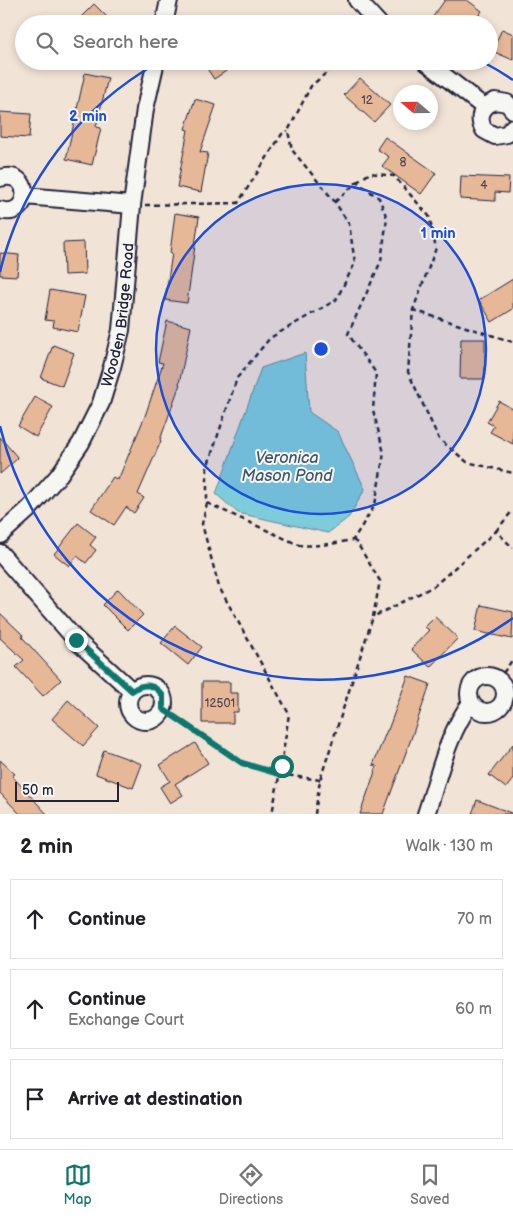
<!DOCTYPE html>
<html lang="en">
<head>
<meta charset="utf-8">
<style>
  body { margin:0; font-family:"Balsamiq Sans",sans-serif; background:#f2f2f2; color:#202124 }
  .compass { position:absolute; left:393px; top:85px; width:45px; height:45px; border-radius:50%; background:#fff; box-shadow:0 2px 8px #0003; rotate:290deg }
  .scale { position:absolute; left:15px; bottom:12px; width:104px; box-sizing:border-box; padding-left:5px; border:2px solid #22223b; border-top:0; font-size:14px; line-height:18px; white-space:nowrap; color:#22223b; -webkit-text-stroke:4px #f6f6f2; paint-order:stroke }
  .stop { position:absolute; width:15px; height:15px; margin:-11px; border:4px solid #0f766e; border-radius:50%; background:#fff }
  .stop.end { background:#0f766e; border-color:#fff; box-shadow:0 1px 5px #0008 }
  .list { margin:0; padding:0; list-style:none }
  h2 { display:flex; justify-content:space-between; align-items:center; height:65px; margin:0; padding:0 20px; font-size:21px }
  h2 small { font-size:16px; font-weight:400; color:#757577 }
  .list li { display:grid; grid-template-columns:32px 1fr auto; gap:15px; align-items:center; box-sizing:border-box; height:80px; margin:0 10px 10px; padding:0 10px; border:1px solid #e0e0e0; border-radius:0px }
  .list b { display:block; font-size:19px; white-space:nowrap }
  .list p { margin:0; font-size:16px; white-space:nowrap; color:#757577 }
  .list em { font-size:16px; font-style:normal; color:#757577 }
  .icon { flex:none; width:28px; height:28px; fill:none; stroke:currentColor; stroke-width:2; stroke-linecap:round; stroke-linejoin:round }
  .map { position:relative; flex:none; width:513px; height:814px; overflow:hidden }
  .search { position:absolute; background:#fff; box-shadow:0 2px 8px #0003; left:15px; right:15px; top:15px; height:55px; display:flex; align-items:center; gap:12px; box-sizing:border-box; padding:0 18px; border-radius:28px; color:#757577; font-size:19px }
  .sheet { height:335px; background:#fff }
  nav { display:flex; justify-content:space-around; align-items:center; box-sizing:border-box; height:70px; border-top:1px solid #e0e0e0; background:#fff; font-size:14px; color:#757577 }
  nav a { display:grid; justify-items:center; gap:2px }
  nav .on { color:#0f766e }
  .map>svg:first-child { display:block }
  .water { fill:#7eccdb; stroke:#59889b }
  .building { fill:#e7b898; stroke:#22223b }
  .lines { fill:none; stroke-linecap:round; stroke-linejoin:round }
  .minor-casing { stroke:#22223b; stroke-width:20 }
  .path { stroke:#22223b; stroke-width:2.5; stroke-dasharray:5 4; stroke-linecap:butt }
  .minor { stroke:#f6f6f2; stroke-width:16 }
  .route { stroke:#0f766e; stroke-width:6 }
  .ring { fill:none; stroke:#1d4ed8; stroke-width:2.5 }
  .labels { text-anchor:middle; stroke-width:4; stroke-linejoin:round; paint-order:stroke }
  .number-label { font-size:12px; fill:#534852 }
  .street-label { font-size:15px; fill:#22223b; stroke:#f6f6f2 }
  .water-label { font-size:16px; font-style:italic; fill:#3e556b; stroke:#f6f6f2 }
  .centre { fill:#1d4ed8; stroke:#f6f6f2; stroke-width:2.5 }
  .ring-label { font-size:15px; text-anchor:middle; font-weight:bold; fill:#1d4ed8; stroke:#f6f6f2; stroke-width:4; stroke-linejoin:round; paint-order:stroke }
</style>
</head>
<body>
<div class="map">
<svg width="513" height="814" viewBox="0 0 513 814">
  <rect width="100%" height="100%" fill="#f2e3d7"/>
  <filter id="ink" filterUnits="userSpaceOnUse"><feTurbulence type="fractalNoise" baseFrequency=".02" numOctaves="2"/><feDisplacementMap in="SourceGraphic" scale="10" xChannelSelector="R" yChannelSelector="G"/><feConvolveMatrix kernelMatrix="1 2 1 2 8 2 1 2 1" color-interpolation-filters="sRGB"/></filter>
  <g filter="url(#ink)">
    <polygon class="water" points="305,353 309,412 338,432 365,489 349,517 328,533 238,513 216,494 261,368"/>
    <g class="building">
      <polygon points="445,0 467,0 482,11 473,24 440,24 432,18"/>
      <polygon points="94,4 114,24 74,24"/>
      <polygon points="502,29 513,34 513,60 492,51"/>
      <polygon points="202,61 241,61 214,79"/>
      <polygon points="85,73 108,78 96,127 101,128 92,165 66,159"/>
      <polygon points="360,78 390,105 374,122 344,95"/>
      <polygon points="195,99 216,105 200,152 208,153 201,192 177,187 188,130 185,129"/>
      <polygon points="0,112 31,114 29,138 0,136"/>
      <polygon points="385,137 436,173 421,194 382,166 389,157 377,149"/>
      <polygon points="461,176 509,178 508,193 495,192 495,201 460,199"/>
      <polygon points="175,213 199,217 187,303 165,300 172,253 170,253"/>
      <polygon points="84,242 85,274 64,275 63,243"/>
      <polygon points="0,253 19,255 17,276 0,275"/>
      <polygon points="513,279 513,309 492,322 479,300"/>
      <polygon points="50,290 85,296 78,332 53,327 54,321 45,320"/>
      <polygon points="167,321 191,327 179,384 180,384 160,440 161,441 138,494 144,498 134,513 126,507 114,525 91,510 113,477 118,480 145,416 163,363 158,362"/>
      <polygon points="461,339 485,339 485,379 460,379"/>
      <polygon points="53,345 74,353 62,386 41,378"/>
      <polygon points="35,397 53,407 36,437 18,426"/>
      <polygon points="499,401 513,409 513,444 490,432 494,426 487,422"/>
      <polygon points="0,437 18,458 0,474"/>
      <polygon points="78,523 96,537 90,545 96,550 86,563 77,556 69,566 54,554"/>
      <polygon points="118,589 143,615 128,630 103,605"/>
      <polygon points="481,605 513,612 512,639 475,631"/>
      <polygon points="0,613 23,635 22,637 61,680 43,696 16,667 24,660 0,638"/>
      <polygon points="435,617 458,638 430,667 411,649 429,630 425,627"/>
      <polygon points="175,626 202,647 188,665 161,643"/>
      <polygon points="408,676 430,684 411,739 383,814 360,814 377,766 373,765 387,730 388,730"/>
      <polygon points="202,682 230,682 230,693 238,693 238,712 233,712 233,723 202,723"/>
      <polygon points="68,700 99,728 83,746 52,719"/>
      <polygon points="195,743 208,763 175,784 183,795 170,803 160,787 170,781 160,765"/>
      <polygon points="513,744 513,779 506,788 489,775"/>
      <polygon points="104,750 142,764 133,788 96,774"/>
      <polygon points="0,760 15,774 12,776 47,814 20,814 0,793"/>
      <polygon points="477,800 511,813 511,814 472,814"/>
    </g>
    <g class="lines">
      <g class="minor-casing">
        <g id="minor">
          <polyline points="357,0 379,24"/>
          <polyline points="164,24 169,0"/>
          <polyline points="425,61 484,107"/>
          <path d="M 513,110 L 507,103 L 495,101 C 481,106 477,118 484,130 L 495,136 L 507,134 L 513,127"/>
          <path d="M 0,178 C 33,168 32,220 0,210"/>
          <polyline points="25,196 132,205"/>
          <path id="s1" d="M 0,535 L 29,509 L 59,475 L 81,443 L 101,403 L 112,367 L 121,330 L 132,205 L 145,109 L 156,61"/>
          <polyline points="0,553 76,640 132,691"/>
          <circle cx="487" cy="694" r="18"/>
          <circle cx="146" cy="703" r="18"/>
          <path d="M 426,814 C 438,779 448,732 471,703"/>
        </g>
      </g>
      <g class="path">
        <polyline points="357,182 370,173 394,176 429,216 436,248 413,310 408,372 439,439 467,462 513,473"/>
        <path d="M 335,202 L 357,182 L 379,198 L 387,218 L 381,261 L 348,334 L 376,373 L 373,410 L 384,453 L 375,505 L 353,540 C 335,543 318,547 299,545 L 207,503 L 207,468 L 237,378 L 270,338 L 336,300 L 355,263 L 349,224 L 335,202 L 292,150 L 288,131 L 311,86 L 340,61"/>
        <polyline points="145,205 238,203 282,134 288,131"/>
        <polyline points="413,310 513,342"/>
        <polyline points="207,503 202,524 219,587 289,714 281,766 272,814"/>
        <polyline points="496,531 513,510"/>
        <polyline points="353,540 357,543 380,581 373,617 434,586 496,531 513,548"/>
        <polyline points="498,680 513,659"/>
        <polyline points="163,709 242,763 279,774 320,780"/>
        <polyline points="315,814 320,780 373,617"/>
      </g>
      <use href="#minor" class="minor"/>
    </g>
  </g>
  <g class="lines" filter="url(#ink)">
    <path class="route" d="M 76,640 L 132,691 C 143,682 155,684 163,696 L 163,709 L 242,763 L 279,774 L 282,766"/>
  </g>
  <circle cx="321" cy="349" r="165" fill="#1d4ed8" fill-opacity=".12"/>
  <g class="ring">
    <circle cx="321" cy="349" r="165"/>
    <path d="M513 618A330 330 0 0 1 0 426M0 272A330 330 0 0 1 159 62M267 24A330 330 0 0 1 375 24M483 62A330 330 0 0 1 513 80"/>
  </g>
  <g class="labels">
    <g class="number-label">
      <text x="367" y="104">12</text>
      <text x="403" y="166">8</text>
      <text x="484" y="189">4</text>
      <text x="220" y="707">12501</text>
    </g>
    <g class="street-label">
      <text dy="5" stroke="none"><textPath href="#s1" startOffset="258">Wooden Bridge Road</textPath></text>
    </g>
    <g class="water-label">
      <text x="287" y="463">Veronica<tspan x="287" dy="18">Mason Pond</tspan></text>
    </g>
  </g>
  <circle cx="321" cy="349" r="8" class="centre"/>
  <g class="ring-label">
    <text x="88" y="121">2 min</text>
    <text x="438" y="238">1 min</text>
  </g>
</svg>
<svg class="compass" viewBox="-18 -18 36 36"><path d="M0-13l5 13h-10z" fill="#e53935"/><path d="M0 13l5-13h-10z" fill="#757577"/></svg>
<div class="scale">50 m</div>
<div class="stop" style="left:282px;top:766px"></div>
<div class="stop end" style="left:76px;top:640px"></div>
<div class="search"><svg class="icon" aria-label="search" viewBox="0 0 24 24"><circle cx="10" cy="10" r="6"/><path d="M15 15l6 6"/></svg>Search here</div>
</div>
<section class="sheet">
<h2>2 min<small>Walk · 130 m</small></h2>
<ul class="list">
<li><svg class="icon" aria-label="ahead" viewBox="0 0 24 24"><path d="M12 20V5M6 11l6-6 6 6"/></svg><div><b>Continue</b></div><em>70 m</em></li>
<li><svg class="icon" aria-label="ahead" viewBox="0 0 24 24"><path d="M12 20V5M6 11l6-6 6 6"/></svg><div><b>Continue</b><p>Exchange Court</p></div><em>60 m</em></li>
<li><svg class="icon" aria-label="arrive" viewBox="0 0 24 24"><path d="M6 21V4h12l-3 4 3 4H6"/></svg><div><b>Arrive at destination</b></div></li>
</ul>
</section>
<nav>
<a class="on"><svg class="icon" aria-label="map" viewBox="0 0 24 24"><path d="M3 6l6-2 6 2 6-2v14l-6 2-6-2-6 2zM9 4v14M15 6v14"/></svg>Map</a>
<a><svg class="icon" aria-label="directions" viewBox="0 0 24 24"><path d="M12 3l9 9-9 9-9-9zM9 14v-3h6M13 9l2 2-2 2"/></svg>Directions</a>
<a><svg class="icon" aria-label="saved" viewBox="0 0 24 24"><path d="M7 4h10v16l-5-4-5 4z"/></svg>Saved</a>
</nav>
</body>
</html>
